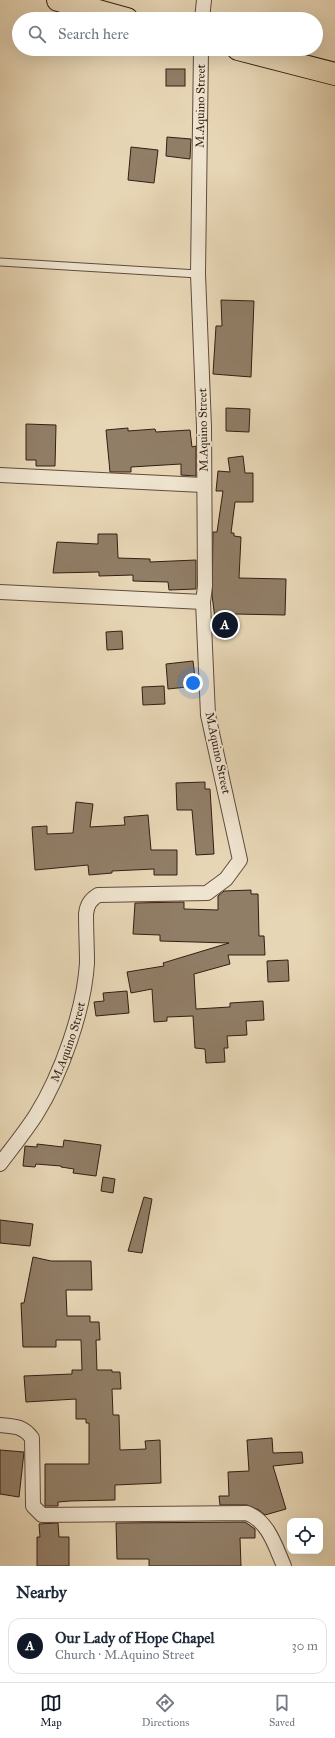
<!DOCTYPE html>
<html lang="en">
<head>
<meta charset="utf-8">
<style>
  body { margin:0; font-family:"IM FELL Great Primer",serif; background:#f6f6f7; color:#1f2937 }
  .controls { position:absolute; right:12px; bottom:12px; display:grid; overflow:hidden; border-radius:8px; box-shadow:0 4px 16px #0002 }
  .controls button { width:36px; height:36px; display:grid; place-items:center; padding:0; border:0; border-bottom:1px solid #e0e1e3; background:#fff; color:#1f2937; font:20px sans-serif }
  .you { position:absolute; left:193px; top:683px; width:14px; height:14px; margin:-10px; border:3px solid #fff; border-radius:50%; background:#1a73e8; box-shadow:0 0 0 6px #1a73e833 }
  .badge { display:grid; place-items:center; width:26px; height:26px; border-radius:50%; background:#111827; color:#fff; font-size:13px; font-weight:700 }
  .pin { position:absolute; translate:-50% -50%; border:2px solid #fff; box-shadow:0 1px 4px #0006 }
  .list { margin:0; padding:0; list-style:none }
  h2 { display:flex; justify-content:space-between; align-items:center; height:52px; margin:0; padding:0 16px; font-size:17px }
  h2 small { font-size:13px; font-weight:400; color:#747a83 }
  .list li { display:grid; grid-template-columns:26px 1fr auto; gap:12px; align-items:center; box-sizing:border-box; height:56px; margin:0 8px 8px; padding:0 8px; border:1px solid #e0e1e3; border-radius:12px }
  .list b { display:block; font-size:15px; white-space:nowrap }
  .list p { margin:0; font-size:13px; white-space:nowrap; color:#747a83 }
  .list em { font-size:13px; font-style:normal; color:#747a83 }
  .icon { flex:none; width:22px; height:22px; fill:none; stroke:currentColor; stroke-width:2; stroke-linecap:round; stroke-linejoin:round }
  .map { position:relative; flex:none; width:335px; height:1566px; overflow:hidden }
  .search { position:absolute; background:#fff; box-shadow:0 4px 16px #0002; left:12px; right:12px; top:12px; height:44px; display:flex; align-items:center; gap:10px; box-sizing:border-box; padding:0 14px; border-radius:22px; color:#747a83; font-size:15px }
  .sheet { height:116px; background:#fff }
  nav { display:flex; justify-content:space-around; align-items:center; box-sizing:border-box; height:56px; border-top:1px solid #e0e1e3; background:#fff; font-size:11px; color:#747a83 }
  nav a { display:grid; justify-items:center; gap:2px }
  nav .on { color:#111827 }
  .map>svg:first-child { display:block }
  .building { fill:#917e67; stroke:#341e13 }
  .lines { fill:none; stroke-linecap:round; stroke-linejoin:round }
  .lane-casing { stroke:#614c3c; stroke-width:9 }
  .street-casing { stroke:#614c3c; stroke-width:16 }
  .highway-casing { stroke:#341e13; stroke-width:24 }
  .lane { stroke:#efe4cf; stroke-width:7 }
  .street { stroke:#efe4cf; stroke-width:14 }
  .highway { stroke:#e7d6b5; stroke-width:22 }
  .labels { text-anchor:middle; stroke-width:4; stroke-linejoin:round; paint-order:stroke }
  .street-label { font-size:12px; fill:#341e13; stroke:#efe4cf }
</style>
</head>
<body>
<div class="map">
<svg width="335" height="1566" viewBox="0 0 335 1566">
  <rect width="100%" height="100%" fill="#e7d6b5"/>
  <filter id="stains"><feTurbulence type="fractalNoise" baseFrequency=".005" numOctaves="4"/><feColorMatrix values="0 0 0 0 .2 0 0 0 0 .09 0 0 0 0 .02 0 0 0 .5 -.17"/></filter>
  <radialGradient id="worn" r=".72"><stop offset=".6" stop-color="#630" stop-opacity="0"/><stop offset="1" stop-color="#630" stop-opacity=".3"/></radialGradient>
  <g class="building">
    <rect x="166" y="69" width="19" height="17"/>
    <polygon points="167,137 191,139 190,159 166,156"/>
    <polygon points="131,147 158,150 154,183 128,180"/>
    <polygon points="221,300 254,301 251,377 213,374 216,326 222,326"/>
    <polygon points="226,408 250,409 249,432 226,431"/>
    <polygon points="26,424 56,425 55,466 36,466 36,460 26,460"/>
    <polygon points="128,428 128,431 155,429 156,432 190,430 192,447 196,446 196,476 181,475 181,464 131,467 131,472 110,472 106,430"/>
    <polygon points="243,456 245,473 253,473 253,502 235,502 231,533 234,533 234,536 241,537 239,578 286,579 285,615 235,614 236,632 214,633 213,619 215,619 212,595 213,532 217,532 223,491 216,491 218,471 230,472 228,458"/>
    <polygon points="98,534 117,534 118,558 150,559 150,562 196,560 196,589 169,590 168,582 133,581 133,575 99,576 99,572 53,573 57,542 98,544"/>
    <polygon points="122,631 123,649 107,650 106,632"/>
    <polygon points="193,661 196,686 168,689 166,664"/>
    <polygon points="164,686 165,704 143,705 142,687"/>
    <polygon points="205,782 205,789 210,789 214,854 196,855 192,810 177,810 176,783"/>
    <polygon points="76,802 93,804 90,827 125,825 124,817 148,815 151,850 177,850 177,875 154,875 154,869 112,871 112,873 89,875 88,865 35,870 32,827 47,826 47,834 73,833"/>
    <polygon points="251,890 251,894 258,894 259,936 264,936 265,955 228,955 230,964 194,974 196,1009 230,1007 230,1003 263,1001 264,1020 246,1021 247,1035 227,1036 228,1048 224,1048 225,1062 206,1063 205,1049 195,1048 193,1016 167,1017 167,1021 154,1022 152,989 131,993 127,972 164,966 163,963 229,943 160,941 160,935 133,934 135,903 184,902 184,909 218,910 218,896 224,891"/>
    <polygon points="288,960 289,981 268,982 267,961"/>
    <polygon points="127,991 129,1013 96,1016 94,1002 104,1001 103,993"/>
    <polygon points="64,1140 101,1145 96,1176 73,1173 74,1169 61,1167 61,1166 36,1164 35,1167 23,1166 25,1146 37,1147 37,1144 63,1147"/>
    <polygon points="103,1177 115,1179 113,1193 101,1191"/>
    <polygon points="144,1197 152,1199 142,1253 128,1251"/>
    <polygon points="0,1220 33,1224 30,1246 0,1243"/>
    <polygon points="33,1257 51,1261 91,1261 92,1290 66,1290 67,1316 90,1316 90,1322 99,1322 100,1340 96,1340 97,1370 112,1370 112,1372 120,1372 121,1389 112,1389 113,1415 119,1415 120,1450 146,1449 145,1441 160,1440 161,1483 115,1485 115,1500 70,1501 58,1502 58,1506 45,1506 45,1464 89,1464 89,1423 86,1423 86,1419 76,1419 76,1399 26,1402 24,1376 72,1374 72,1370 82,1370 81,1340 56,1340 56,1347 23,1347 21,1303 24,1303"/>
    <polygon points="272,1438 273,1453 302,1452 303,1463 273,1466 286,1509 265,1515 259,1510 247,1505 220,1505 219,1496 229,1496 228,1472 249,1471 247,1440"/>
    <polygon points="0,1450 24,1452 19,1497 0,1494"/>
    <polygon points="245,1522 255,1529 255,1538 240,1538 241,1566 149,1566 149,1559 117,1559 116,1523"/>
    <polygon points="58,1523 59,1537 69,1537 69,1566 37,1566 37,1537 40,1537 39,1524"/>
  </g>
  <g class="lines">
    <g class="lane-casing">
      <polyline id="lane" points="0,262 198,274"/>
    </g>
    <g class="street-casing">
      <g id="street">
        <polyline points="202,19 204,0"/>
        <polyline points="0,475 203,485"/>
        <polyline points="0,592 203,602"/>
        <path id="s1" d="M 0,1164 C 12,1148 25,1132 36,1115 C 61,1075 84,1011 87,963 C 87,947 86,931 86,914 C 87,905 90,900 98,895 L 207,893 L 226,879 L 240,860 L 208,715 L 203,602 L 205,586 L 204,427 L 198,274 L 201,49"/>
        <path d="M 0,1425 C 14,1426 23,1426 32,1438 L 33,1506 L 42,1515 L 247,1513 C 269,1522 275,1546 284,1566"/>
      </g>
    </g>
    <g class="highway-casing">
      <g id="highway">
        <polyline points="58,0 127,19"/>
        <polyline points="238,49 335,74"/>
      </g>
    </g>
    <use href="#lane" class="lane"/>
    <use href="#street" class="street"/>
    <use href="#highway" class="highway"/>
  </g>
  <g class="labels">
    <g class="street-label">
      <text dy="4" stroke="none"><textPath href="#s1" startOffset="1209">M.Aquino Street</textPath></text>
      <text transform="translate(203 430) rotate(-91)" y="4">M.Aquino Street</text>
      <text transform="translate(218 753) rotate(78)" y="4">M.Aquino Street</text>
      <text dy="4" stroke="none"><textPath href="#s1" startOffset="141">M.Aquino Street</textPath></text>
    </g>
  </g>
  <rect width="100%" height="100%" filter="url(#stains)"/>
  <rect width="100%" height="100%" fill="url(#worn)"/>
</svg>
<div class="controls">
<button><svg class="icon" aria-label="locate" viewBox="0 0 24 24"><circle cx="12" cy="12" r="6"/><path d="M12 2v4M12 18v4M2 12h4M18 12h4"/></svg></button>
</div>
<div class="you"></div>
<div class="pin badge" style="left:225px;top:625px">A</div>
<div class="search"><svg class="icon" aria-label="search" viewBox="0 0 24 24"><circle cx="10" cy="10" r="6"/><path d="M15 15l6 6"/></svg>Search here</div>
</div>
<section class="sheet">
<h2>Nearby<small></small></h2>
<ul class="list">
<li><span class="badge">A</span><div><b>Our Lady of Hope Chapel</b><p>Church · M.Aquino Street</p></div><em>30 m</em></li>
</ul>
</section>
<nav>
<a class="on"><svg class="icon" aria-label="map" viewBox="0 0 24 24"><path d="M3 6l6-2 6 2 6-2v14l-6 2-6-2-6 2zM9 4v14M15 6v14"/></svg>Map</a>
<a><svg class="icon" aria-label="directions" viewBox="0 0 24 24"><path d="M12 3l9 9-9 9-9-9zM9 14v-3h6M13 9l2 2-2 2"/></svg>Directions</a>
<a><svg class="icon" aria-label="saved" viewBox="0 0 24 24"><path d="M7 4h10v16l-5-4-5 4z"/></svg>Saved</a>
</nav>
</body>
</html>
